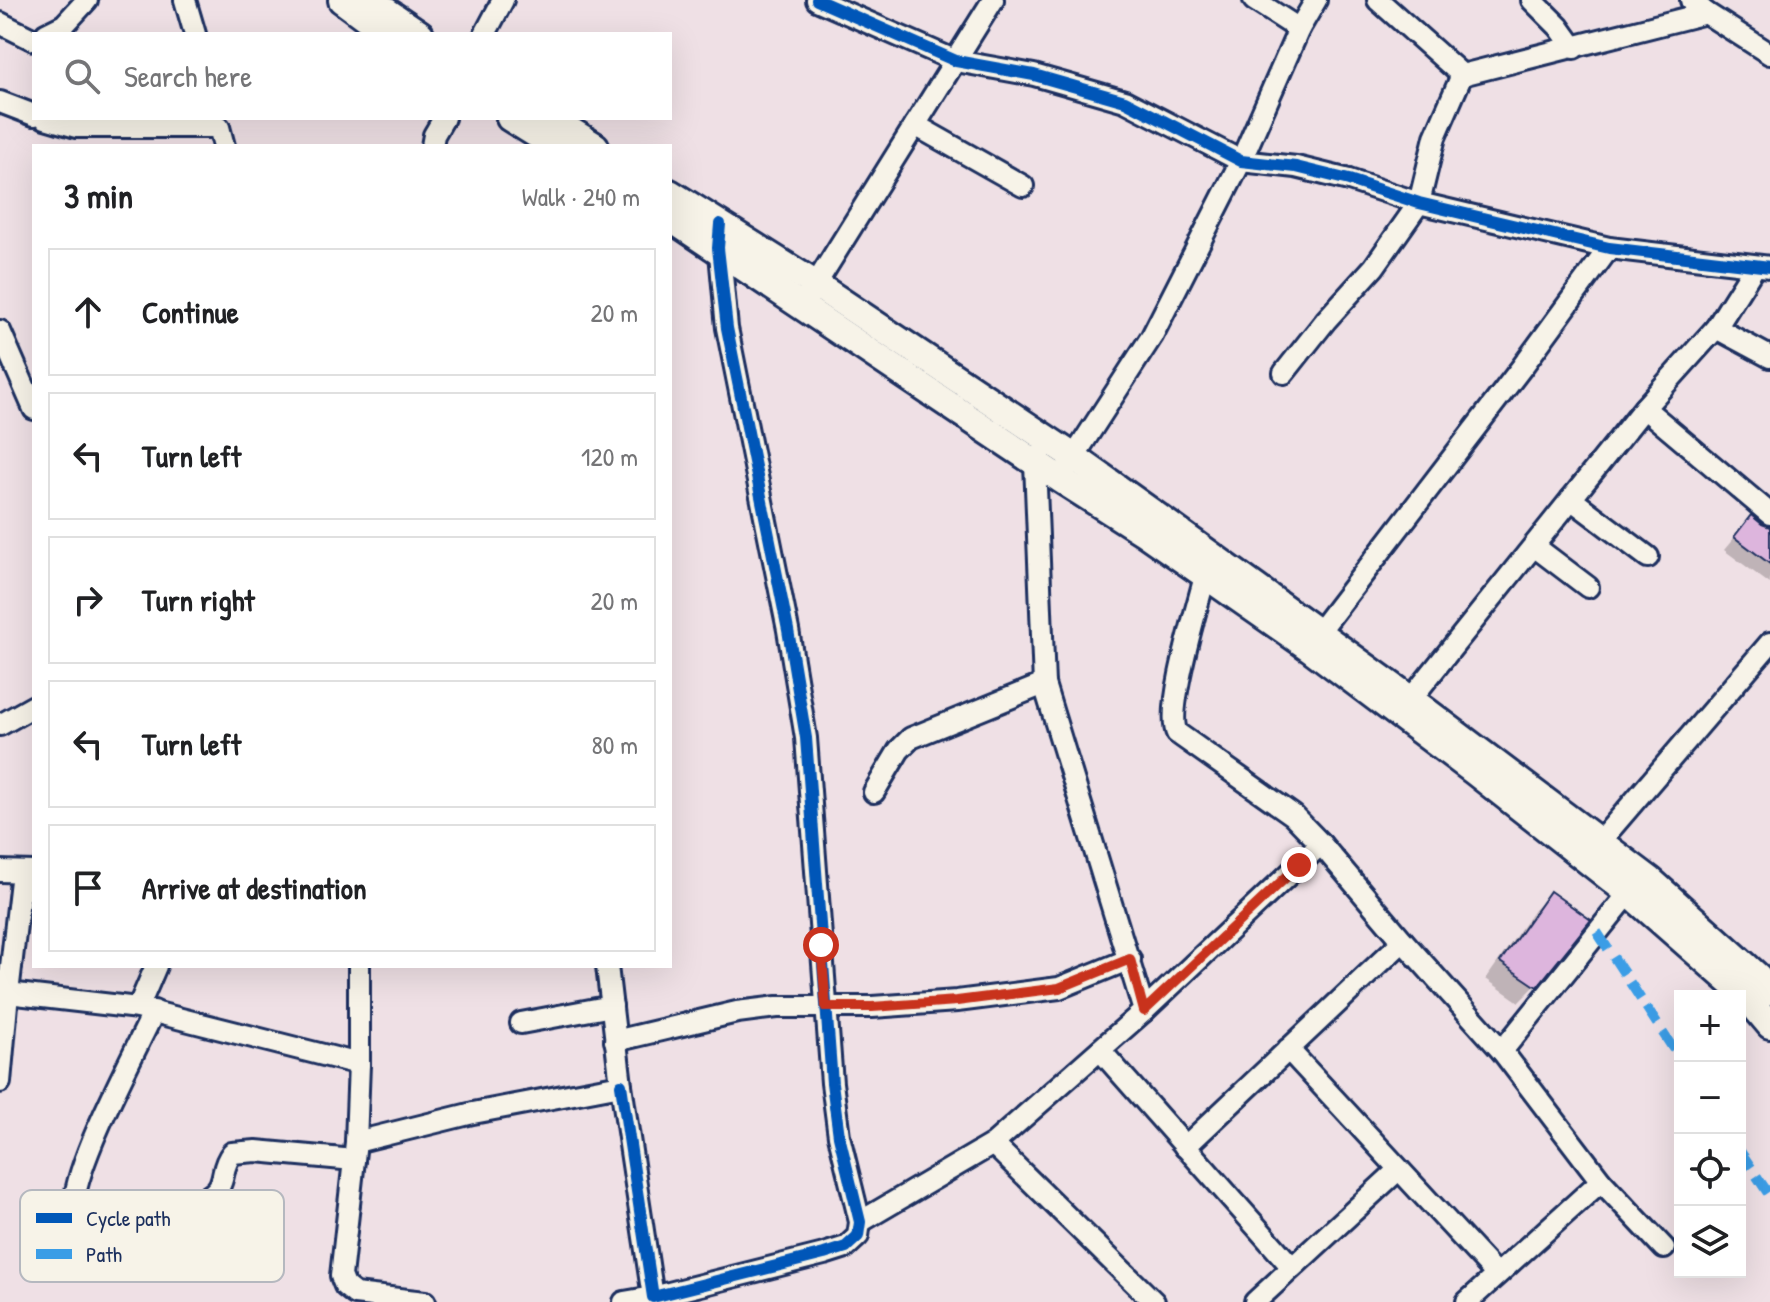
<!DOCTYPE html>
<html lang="en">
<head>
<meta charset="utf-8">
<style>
  body { margin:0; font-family:"Patrick Hand",sans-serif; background:#f2f2f2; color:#202124 }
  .controls { position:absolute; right:24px; bottom:24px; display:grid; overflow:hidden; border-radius:0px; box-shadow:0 8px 32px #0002 }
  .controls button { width:72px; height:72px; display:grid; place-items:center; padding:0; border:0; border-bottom:2px solid #e0e0e0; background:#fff; color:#202124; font:40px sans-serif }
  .stop { position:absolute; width:24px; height:24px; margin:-18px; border:6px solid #c8321e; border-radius:50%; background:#fff }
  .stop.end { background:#c8321e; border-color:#fff; box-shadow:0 2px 8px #0008 }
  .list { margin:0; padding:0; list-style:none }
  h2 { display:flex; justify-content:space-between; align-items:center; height:104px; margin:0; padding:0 32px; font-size:34px }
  h2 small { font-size:26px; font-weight:400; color:#757577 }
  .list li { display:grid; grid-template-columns:52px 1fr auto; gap:24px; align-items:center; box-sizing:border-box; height:128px; margin:0 16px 16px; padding:0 16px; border:2px solid #e0e0e0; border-radius:0px }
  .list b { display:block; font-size:30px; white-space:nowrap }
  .list em { font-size:26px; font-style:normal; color:#757577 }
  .icon { flex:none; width:44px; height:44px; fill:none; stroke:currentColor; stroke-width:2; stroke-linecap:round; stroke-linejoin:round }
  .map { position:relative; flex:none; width:1770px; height:1302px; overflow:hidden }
  .search { position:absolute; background:#fff; box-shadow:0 8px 32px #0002; left:32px; top:32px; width:640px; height:88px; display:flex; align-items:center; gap:20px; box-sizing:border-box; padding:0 28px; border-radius:0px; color:#757577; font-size:30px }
  .panel { position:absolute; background:#fff; box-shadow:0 8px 32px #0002; left:32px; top:144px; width:640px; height:824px; border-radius:0px }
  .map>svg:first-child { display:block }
  .shadow { fill:#0003 }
  .building { fill:#ddb5dd; stroke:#1b2f5e; stroke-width:2 }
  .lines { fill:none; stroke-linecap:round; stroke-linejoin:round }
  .minor-casing { stroke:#1b2f5e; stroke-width:26 }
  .major-casing { stroke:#1b2f5e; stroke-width:32 }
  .minor { stroke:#f7f3e8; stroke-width:20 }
  .major { stroke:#f7f3e8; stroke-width:26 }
  .quiet { stroke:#3b9de6; stroke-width:10; stroke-dasharray:20 10; stroke-linecap:butt }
  .cycleway-casing { stroke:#f7f3e8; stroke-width:17 }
  .cycleway { stroke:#0057b8; stroke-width:12 }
  .route { stroke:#c8321e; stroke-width:10 }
  .key { fill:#f7f3e8; stroke:#b5b8bf; stroke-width:2 }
  .key-label { font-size:22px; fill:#1b2f5e }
</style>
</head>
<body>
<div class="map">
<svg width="1770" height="1302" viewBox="0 0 1770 1302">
  <rect width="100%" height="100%" fill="#efe0e5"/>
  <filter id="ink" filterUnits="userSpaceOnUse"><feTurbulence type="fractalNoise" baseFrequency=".0125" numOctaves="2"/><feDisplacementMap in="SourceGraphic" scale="16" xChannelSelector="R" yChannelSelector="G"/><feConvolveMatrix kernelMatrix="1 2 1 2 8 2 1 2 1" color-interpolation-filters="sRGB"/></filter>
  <g filter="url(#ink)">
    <g class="shadow">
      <polygon points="1751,518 1761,526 1770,528 1770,584 1724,550"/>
      <polygon points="1550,894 1535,986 1519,1002 1486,979 1534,910"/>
    </g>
    <g class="building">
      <polygon points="1751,515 1762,524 1770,527 1770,564 1734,537"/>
      <polygon points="1550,891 1591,920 1537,987 1500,962"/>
    </g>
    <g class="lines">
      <g class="minor-casing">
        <g id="minor">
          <polyline points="185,0 195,34"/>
          <polyline points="817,0 956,61 1034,75 1125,101 1241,161 1296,167 1349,180 1419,203 1609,248 1770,267"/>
          <polyline points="1254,0 1299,29"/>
          <polyline points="1378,0 1462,75 1706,13 1691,0"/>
          <polyline points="1532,0 1559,27 1574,48"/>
          <polyline points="1706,13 1770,54"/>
          <polyline points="0,23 34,40"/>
          <polyline points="46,34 64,25 87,0"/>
          <polyline points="485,34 503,0"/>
          <polyline points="0,102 34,115"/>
          <polyline points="45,118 76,127 219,127 224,146"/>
          <polyline points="915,125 1023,186"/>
          <polyline points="432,146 434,135 444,118"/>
          <polyline points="809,295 993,0"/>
          <polyline points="1716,328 1770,357"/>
          <polyline points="0,331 34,409"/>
          <polyline points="1284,373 1326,320 1374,267 1419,203 1435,137 1462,75"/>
          <polyline points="1644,408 1770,514"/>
          <polyline points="1066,469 1152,336 1241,161 1299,29 1316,0"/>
          <polyline points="1571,499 1648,557"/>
          <polyline points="1534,546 1588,587"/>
          <polyline points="1312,645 1318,633 1522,367 1609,248"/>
          <polyline points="1402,710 1644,408 1716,328 1755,266"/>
          <polyline points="0,725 34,706"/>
          <polyline points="874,792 899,750 911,738 1044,684"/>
          <polyline points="1321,844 1403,941 1502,1051 1629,893"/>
          <polyline points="1590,853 1770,643"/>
          <polyline points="0,871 34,872"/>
          <polyline points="22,872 8,993 138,1008"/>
          <polyline points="156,966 138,1008 359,1064 359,966"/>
          <path d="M 154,1011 C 137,1049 64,1181 75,1216 L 84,1218 L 204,1199 C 231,1185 217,1172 232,1153 L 256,1151 L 354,1160"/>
          <path d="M 1144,1011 L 1321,844 L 1293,815 L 1177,733 C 1165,710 1198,605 1205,576 L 1212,565"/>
          <polyline points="521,1023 612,1006"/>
          <polyline points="615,1041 737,1012 777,1007 872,1007 957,1001 1059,988 1130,959"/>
          <polyline points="1288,1049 1496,1274"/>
          <polyline points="1100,1050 1291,1266"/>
          <polyline points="1502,1051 1601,1181 1664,1248"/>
          <polyline points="359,1064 356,1142 341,1276 345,1286 355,1294 425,1302"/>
          <polyline points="0,1082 8,993"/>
          <polyline points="621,1085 653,1297 824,1254 846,1247 858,1236 860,1222 839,1136 832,1083 806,738 788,630 727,328 719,243"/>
          <polyline points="356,1142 473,1113 621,1085 607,966"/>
          <polyline points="993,1144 1154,1302"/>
          <polyline points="1185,1147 1403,941"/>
          <polyline points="860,1222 993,1144 1144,1011 1044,684 1035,463 1039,455"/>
          <polyline points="624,1302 653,1297"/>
          <polyline points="1255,1302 1398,1170"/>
          <polyline points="1467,1302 1601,1181"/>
        </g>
      </g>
      <g class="major-casing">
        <g id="major">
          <polyline points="342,0 384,31"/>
          <polyline points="370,0 420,34"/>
          <polyline points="510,118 555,146"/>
          <polyline points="550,118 595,146"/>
          <polyline points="670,193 815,284 1074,457 1161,519 1410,699 1650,880 1758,977 1770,991"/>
          <polyline points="670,218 1060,479 1145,533 1310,648 1475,772 1629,893 1743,993 1770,1025"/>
        </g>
      </g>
      <use href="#minor" class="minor"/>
      <use href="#major" class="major"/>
      <g class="quiet">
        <polyline points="1597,932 1680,1059"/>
        <polyline points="1740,1151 1770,1196"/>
      </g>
      <g class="cycleway-casing">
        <g id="cycleway">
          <polyline points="817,0 956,61 1034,75 1125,101 1241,161 1296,167 1349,180 1419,203 1609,248 1770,267"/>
          <polyline points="621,1085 653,1297 824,1254 846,1247 858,1236 860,1222 839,1136 832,1083 806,738 788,630 727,328 718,248 720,224"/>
        </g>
      </g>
      <use href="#cycleway" class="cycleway"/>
    </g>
  </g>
  <g class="lines" filter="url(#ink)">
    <polyline class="route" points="821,945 826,1007 872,1007 957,1001 1059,988 1130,959 1144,1011 1299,865"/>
  </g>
  <rect x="20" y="1190" width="264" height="92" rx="12" class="key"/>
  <rect x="36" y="1213" width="36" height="10" fill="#0057b8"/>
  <rect x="36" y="1249" width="36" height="10" fill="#3b9de6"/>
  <g class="key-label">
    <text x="86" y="1226">Cycle path</text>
    <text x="86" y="1262">Path</text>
  </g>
</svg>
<div class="controls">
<button>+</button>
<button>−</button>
<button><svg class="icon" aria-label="locate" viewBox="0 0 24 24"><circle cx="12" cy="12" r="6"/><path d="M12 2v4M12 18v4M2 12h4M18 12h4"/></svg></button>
<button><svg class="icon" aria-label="layers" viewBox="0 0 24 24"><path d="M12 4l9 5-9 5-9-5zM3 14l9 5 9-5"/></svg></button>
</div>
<div class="stop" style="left:821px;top:945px"></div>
<div class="stop end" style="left:1299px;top:865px"></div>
<div class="search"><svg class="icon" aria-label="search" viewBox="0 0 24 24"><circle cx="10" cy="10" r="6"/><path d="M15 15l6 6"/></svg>Search here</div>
<section class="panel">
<h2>3 min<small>Walk · 240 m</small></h2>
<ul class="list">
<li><svg class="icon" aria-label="ahead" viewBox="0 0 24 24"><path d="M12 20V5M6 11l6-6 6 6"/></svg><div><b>Continue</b></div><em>20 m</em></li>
<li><svg class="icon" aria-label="left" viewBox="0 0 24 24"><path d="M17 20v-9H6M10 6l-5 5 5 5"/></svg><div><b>Turn left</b></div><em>120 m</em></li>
<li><svg class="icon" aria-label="right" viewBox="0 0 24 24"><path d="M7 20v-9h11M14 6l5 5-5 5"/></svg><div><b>Turn right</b></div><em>20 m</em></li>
<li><svg class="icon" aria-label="left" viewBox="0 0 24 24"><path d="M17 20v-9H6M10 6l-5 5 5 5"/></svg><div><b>Turn left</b></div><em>80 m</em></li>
<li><svg class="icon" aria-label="arrive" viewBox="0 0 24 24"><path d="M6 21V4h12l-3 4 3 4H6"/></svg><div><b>Arrive at destination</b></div></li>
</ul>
</section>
</div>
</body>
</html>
